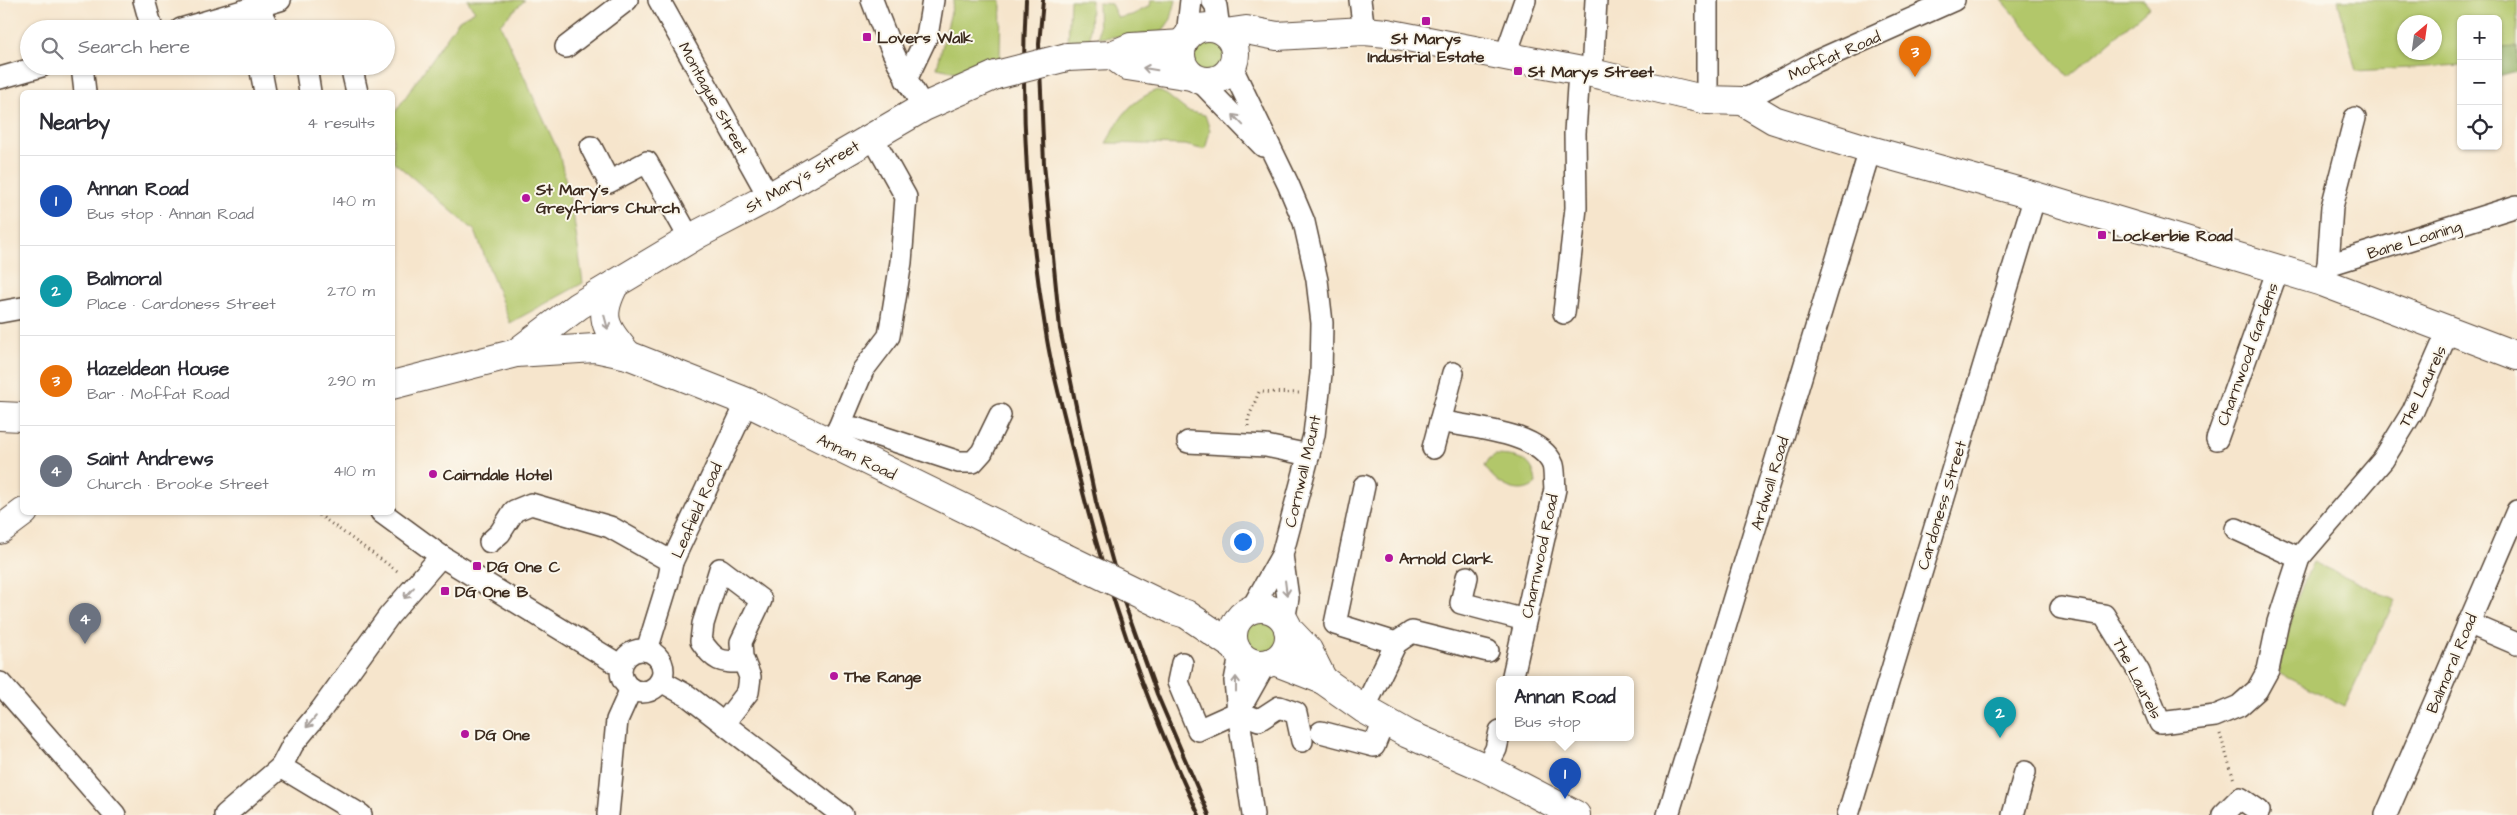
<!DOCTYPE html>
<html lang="en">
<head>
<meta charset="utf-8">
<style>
  body { margin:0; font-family:"Architects Daughter",sans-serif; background:#f7f7f7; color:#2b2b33 }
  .controls { position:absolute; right:15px; top:15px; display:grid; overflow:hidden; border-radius:8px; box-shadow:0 1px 4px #0004 }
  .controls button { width:45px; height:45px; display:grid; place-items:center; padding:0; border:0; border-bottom:1px solid #e1e1e2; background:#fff; color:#2b2b33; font:25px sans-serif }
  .compass { position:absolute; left:2397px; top:15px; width:45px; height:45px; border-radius:50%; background:#fff; box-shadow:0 1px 4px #0004; rotate:29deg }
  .you { position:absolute; left:1242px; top:541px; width:18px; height:18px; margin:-12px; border:4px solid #fff; border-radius:50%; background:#1a73e8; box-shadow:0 0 0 8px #1a73e833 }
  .badge { display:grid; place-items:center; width:32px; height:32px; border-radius:50%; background:#b45309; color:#fff; font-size:16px; font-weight:700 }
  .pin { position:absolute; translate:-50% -41px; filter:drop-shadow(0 1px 2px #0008) }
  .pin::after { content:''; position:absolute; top:26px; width:18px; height:15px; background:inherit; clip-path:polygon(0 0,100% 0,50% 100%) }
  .popup { position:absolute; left:1496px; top:676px; width:138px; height:65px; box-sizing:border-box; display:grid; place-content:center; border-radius:8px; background:#fff; filter:drop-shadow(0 1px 4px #0005); font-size:16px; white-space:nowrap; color:#7c7c81 }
  .popup b { font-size:19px; color:#2b2b33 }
  .popup::after { content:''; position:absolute; left:50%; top:100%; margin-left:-10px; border:10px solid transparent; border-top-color:#fff }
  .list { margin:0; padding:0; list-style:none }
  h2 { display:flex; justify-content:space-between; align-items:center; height:65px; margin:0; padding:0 20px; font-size:21px }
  h2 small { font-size:16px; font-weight:400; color:#7c7c81 }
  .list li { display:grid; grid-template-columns:32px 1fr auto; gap:15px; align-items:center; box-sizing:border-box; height:90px; padding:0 20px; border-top:1px solid #e1e1e2 }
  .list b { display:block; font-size:19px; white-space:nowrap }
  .list p { margin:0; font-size:16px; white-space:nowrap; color:#7c7c81 }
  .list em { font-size:16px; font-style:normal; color:#7c7c81 }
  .icon { flex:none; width:28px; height:28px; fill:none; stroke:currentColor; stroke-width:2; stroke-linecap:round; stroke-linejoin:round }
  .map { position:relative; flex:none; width:2517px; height:815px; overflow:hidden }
  .search { position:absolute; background:#fff; box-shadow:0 1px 4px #0004; left:20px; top:20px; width:375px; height:55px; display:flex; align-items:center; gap:12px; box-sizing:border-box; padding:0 18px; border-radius:28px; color:#7c7c81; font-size:19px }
  .panel { position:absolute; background:#fff; box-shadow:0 1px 4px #0004; left:20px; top:90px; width:375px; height:425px; border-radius:8px }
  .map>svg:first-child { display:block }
  .green { fill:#b2c76b; stroke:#767844; fill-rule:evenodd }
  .forest { fill:#8dac5f; stroke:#646b3e }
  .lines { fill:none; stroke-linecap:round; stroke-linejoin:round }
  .minor-casing { stroke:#574638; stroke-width:24 }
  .major-casing { stroke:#574638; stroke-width:30 }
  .path { stroke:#574638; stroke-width:3; stroke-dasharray:1 4; stroke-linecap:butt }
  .minor { stroke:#fff; stroke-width:21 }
  .major { stroke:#fff; stroke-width:28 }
  .rail { stroke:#3b2a1e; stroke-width:4 }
  .major-bridge-casing { stroke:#574638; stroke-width:30; stroke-linecap:butt }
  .major-bridge { stroke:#fff; stroke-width:28 }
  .oneway { stroke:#a79f9a }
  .poi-dot { fill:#b5179e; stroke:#fbf7ec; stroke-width:2 }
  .labels { text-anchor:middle; stroke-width:4; stroke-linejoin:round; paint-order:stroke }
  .poi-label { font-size:16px; font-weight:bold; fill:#3b2a1e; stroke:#fbf7ec; text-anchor:start }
  .street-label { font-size:16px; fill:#3b2a1e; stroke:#fbf7ec }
</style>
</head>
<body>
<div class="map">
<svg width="2517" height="815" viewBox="0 0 2517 815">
  <rect width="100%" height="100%" fill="#fbf7ec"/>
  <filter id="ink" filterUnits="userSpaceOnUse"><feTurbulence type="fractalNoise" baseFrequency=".02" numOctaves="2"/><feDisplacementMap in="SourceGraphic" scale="10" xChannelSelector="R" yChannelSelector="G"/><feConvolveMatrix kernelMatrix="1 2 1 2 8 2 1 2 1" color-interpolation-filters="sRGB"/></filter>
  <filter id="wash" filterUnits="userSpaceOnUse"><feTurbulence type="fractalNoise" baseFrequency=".0096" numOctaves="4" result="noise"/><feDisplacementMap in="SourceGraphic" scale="20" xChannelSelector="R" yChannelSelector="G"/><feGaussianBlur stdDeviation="1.12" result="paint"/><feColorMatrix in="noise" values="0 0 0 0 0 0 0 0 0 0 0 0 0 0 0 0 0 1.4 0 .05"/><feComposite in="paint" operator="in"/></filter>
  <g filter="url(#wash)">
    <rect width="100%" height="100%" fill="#f6e5cc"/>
    <g class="green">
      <polygon points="467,0 525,0 500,24 559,153 573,212 583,283 510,323 475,231 393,161 393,115 459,20 475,11"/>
      <polygon points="954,0 1001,0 1000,59 998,63 971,75 937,68"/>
      <polygon points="1070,0 1091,0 1090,41 1068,44"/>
      <polygon points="1151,0 1176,0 1171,19 1161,33 1099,38 1098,3 1111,4 1118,18 1132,15 1150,6"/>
      <polygon points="2002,0 2144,0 2150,7 2068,77"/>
      <path d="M 2338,0 L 2517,0 L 2517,63 L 2498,63 L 2498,19 L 2461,19 L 2461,65 L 2356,71 ZM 2404,22 L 2434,22 L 2434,52 L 2404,52 Z"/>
      <circle cx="1208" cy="54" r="19"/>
      <path d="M 1157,90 L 1167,95 L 1187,111 L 1205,115 L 1210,130 L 1205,150 L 1185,145 L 1106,143 C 1122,116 1127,103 1157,90 Z"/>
      <path d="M 1495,455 C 1518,456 1534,458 1536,484 C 1519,499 1494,483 1485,466 L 1489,459 Z"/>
      <polygon points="2313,562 2395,600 2345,706 2279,673 2295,602"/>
      <circle cx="1261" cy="636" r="19"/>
    </g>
    <polygon class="forest" points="2517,46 2517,71 2498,76 2498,47"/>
  </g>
  <g filter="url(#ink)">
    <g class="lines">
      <g class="minor-casing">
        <g id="minor">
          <polyline points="144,0 152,29"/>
          <polyline points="659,0 769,197"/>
          <path d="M 872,0 C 886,38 901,74 924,107"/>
          <polyline points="1212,0 1216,6 1219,29"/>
          <polyline points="1360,0 1364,31"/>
          <polyline points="258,7 269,29"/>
          <polyline points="181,29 280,0"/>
          <polyline points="1187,36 1191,0"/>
          <polyline points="566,47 627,0"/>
          <polyline points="1505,57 1525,0"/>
          <polyline points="82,66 85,92"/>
          <polyline points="260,66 265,92"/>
          <polyline points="306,66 310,92"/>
          <polyline points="351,66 357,92"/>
          <polyline points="1232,68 1288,184 1304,222 1317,280 1322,323 1321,374 1314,435 1282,555 1251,610"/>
          <polyline points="1592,73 1596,0"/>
          <polyline points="0,78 42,66"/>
          <polyline points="906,80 927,36 933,0"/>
          <polyline points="1199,80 1263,146"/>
          <polyline points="1707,100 1707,0"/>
          <polyline points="1742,101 1817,61 1954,0"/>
          <polyline points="591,147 609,182 647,162 690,239"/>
          <polyline points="2328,265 2332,207 2355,118"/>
          <polyline points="2322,282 2328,265 2517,206"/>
          <polyline points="0,312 22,308"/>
          <polyline points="1564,313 1576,208 1575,133 1579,71"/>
          <path d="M 1440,421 C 1471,428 1540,432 1553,465 C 1555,472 1554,482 1555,489 L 1512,680"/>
          <polyline points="838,429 855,428 959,462 973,462 982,452 1000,415"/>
          <polyline points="2217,439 2278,269"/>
          <polyline points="1188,442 1266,446 1309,455"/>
          <polyline points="832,444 863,370 889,336 901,262 906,197 872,136"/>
          <polyline points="1433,448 1453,373"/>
          <polyline points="1364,486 1335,624 1396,643"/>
          <polyline points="381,512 441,556 621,666"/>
          <polyline points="2236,529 2299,558"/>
          <polyline points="490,542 500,533 514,511 531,504 610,527 672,562"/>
          <polyline points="1282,555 1288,598 1284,621"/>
          <polyline points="1467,577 1461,603 1525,620"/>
          <polyline points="2061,608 2104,615 2139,672 2160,723 2215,716 2239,706 2257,690 2268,670 2278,622 2299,558 2383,460 2413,411 2449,329"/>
          <polyline points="2468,623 2517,644"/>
          <circle cx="642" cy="671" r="21"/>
          <polyline points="647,650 668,582 672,562 747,402"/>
          <polyline points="1240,655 1235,681 1238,712 1265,664"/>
          <polyline points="1182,663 1178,682 1198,730 1238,712 1259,720 1279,707 1296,713 1302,741"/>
          <polyline points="661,681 688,696 842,815"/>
          <polyline points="0,683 115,815"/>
          <polyline points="1364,709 1396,643 1412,632 1488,651"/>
          <polyline points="1238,712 1253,815"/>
          <path d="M 724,723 L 748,692 L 750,677 L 742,657 L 741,642 L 761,600 L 720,569 L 703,624 L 701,641 C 716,662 719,662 744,662"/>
          <polyline points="1321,732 1374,746 1384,721"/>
          <polyline points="1486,768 1496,749 1500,731"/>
          <polyline points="225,815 281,767"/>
          <polyline points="361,815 281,767 293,744 321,710 389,616 441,556"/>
          <polyline points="608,815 617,720 631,689"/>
          <polyline points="1668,815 1870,150"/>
          <polyline points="1848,815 2035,196"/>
          <polyline points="2013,815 2025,772"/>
          <polyline points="2223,815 2240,798 2259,811"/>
          <polyline points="2386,815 2517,511"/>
        </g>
      </g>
      <g class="major-casing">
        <g id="major">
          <circle cx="1208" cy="54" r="27"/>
          <polyline points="1225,33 1246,30 1277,36 1364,31 1387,33 1592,73 1707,100 1742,101 1774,120 1870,150 2035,196 2322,282 2517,356"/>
          <polyline points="1112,55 1127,66 1191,76"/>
          <polyline points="1067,57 1112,55 1131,47 1183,44"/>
          <path d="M 615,284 C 597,318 605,327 628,355"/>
          <polyline points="516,353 578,306 700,233 769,197 924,107 996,75"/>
          <polyline points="392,385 516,353 595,348 628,355 747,402 1064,557"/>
          <polyline points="0,416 22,417"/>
          <polyline points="0,530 24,512"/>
          <circle cx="1261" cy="636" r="28"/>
          <polyline points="1173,610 1186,614 1235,647"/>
          <polyline points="1288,629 1308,650 1323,680"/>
          <polyline points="1274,661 1323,680 1364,709 1408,734 1486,768 1576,815"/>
        </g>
      </g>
      <g class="path">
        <polyline points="1248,426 1248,419 1259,392 1301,393"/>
        <polyline points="315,512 400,573"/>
        <polyline points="2220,734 2234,780"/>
      </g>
      <use href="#minor" class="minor"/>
      <use href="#major" class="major"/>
      <g class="rail">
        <path d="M 1026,0 C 1020,109 1028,225 1046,333 C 1051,369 1062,404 1070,440 C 1100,569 1141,695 1199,815"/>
        <polyline points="1043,0 1039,44 1044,164 1060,329 1096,502 1123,599 1157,694 1209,815"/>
      </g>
      <g class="major-bridge-casing">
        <g id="major-bridge">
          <polyline points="996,75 1067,57"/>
          <polyline points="1064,557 1173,610"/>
        </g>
      </g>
      <use href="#major-bridge" class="major-bridge"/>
    </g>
    <defs><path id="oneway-shaft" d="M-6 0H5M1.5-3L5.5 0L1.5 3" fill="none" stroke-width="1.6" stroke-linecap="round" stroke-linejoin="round" transform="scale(1.25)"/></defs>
    <g class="oneway">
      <use href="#oneway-shaft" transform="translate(1150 69) rotate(-171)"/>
      <use href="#oneway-shaft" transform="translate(1238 120) rotate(-134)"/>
      <use href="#oneway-shaft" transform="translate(606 322) rotate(75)"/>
      <use href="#oneway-shaft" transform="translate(1286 588) rotate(83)"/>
      <use href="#oneway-shaft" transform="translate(409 593) rotate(132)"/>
      <use href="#oneway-shaft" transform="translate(1236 684) rotate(-90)"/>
      <use href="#oneway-shaft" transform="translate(311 722) rotate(130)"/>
    </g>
  </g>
  <g class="poi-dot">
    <rect x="1421" y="16" width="10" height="10" rx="2.5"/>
    <rect x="862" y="32" width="10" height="10" rx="2.5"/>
    <rect x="1513" y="66" width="10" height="10" rx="2.5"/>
    <circle cx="526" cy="198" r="5"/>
    <rect x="2097" y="230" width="10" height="10" rx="2.5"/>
    <circle cx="433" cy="474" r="5"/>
    <circle cx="1389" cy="558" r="5"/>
    <rect x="472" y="561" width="10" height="10" rx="2.5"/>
    <rect x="440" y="586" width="10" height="10" rx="2.5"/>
    <circle cx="834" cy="676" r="5"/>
    <circle cx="465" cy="734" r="5"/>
  </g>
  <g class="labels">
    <g class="poi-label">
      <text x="877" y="43">Lovers Walk</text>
      <text x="1426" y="44" text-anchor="middle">St Marys<tspan x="1426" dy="18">Industrial Estate</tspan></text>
      <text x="1528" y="77">St Marys Street</text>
      <text x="536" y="195">St Mary's<tspan x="536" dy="18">Greyfriars Church</tspan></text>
      <text x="2112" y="241">Lockerbie Road</text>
      <text x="443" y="480">Cairndale Hotel</text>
      <text x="1399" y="564">Arnold Clark</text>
      <text x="487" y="572">DG One C</text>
      <text x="455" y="597">DG One B</text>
      <text x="844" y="682">The Range</text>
      <text x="475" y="740">DG One</text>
    </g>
    <g class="street-label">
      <text transform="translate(1834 55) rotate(-24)" y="6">Moffat Road</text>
      <text transform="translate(714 98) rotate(61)" y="6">Montague Street</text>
      <text transform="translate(802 176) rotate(-30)" y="6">St Mary's Street</text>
      <text transform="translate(2414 239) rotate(-17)" y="6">Bane Loaning</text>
      <text transform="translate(2247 354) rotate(-70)" y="6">Charnwood Gardens</text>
      <text transform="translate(2422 386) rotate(-64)" y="6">The Laurels</text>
      <text transform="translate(857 456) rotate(26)" y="6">Annan Road</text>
      <text transform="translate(1302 471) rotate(-77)" y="6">Cornwall Mount</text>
      <text transform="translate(1769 483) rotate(-73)" y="6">Ardwall Road</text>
      <text transform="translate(1941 505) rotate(-73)" y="6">Cardoness Street</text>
      <text transform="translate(696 510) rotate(-66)" y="6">Leafield Road</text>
      <text transform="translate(1539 556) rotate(-78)" y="6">Charnwood Road</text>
      <text transform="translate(2451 663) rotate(-67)" y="6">Balmoral Road</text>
      <text transform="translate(2138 678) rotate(63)" y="6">The Laurels</text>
    </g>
  </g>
</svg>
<div class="controls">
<button>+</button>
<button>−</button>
<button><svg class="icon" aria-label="locate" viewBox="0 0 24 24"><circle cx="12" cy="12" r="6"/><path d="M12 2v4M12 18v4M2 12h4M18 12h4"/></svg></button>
</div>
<svg class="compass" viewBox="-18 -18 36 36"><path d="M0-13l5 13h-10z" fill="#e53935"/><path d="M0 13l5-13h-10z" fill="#7c7c81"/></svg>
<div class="you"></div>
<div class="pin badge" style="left:1565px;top:799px;background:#1a4fb4">1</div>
<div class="popup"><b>Annan Road</b>Bus stop</div>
<div class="pin badge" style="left:2000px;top:738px;background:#0f9aa8">2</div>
<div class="pin badge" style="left:1915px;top:77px;background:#e8710a">3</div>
<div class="pin badge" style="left:85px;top:644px;background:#6b7280">4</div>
<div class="search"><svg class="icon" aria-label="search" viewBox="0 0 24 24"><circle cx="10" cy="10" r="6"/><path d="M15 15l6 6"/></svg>Search here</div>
<section class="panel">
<h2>Nearby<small>4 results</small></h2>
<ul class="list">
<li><span class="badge" style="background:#1a4fb4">1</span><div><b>Annan Road</b><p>Bus stop · Annan Road</p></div><em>140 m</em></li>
<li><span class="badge" style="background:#0f9aa8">2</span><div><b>Balmoral</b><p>Place · Cardoness Street</p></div><em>270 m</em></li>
<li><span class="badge" style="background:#e8710a">3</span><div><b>Hazeldean House</b><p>Bar · Moffat Road</p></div><em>290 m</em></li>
<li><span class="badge" style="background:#6b7280">4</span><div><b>Saint Andrews</b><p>Church · Brooke Street</p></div><em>410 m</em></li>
</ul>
</section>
</div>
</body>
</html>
